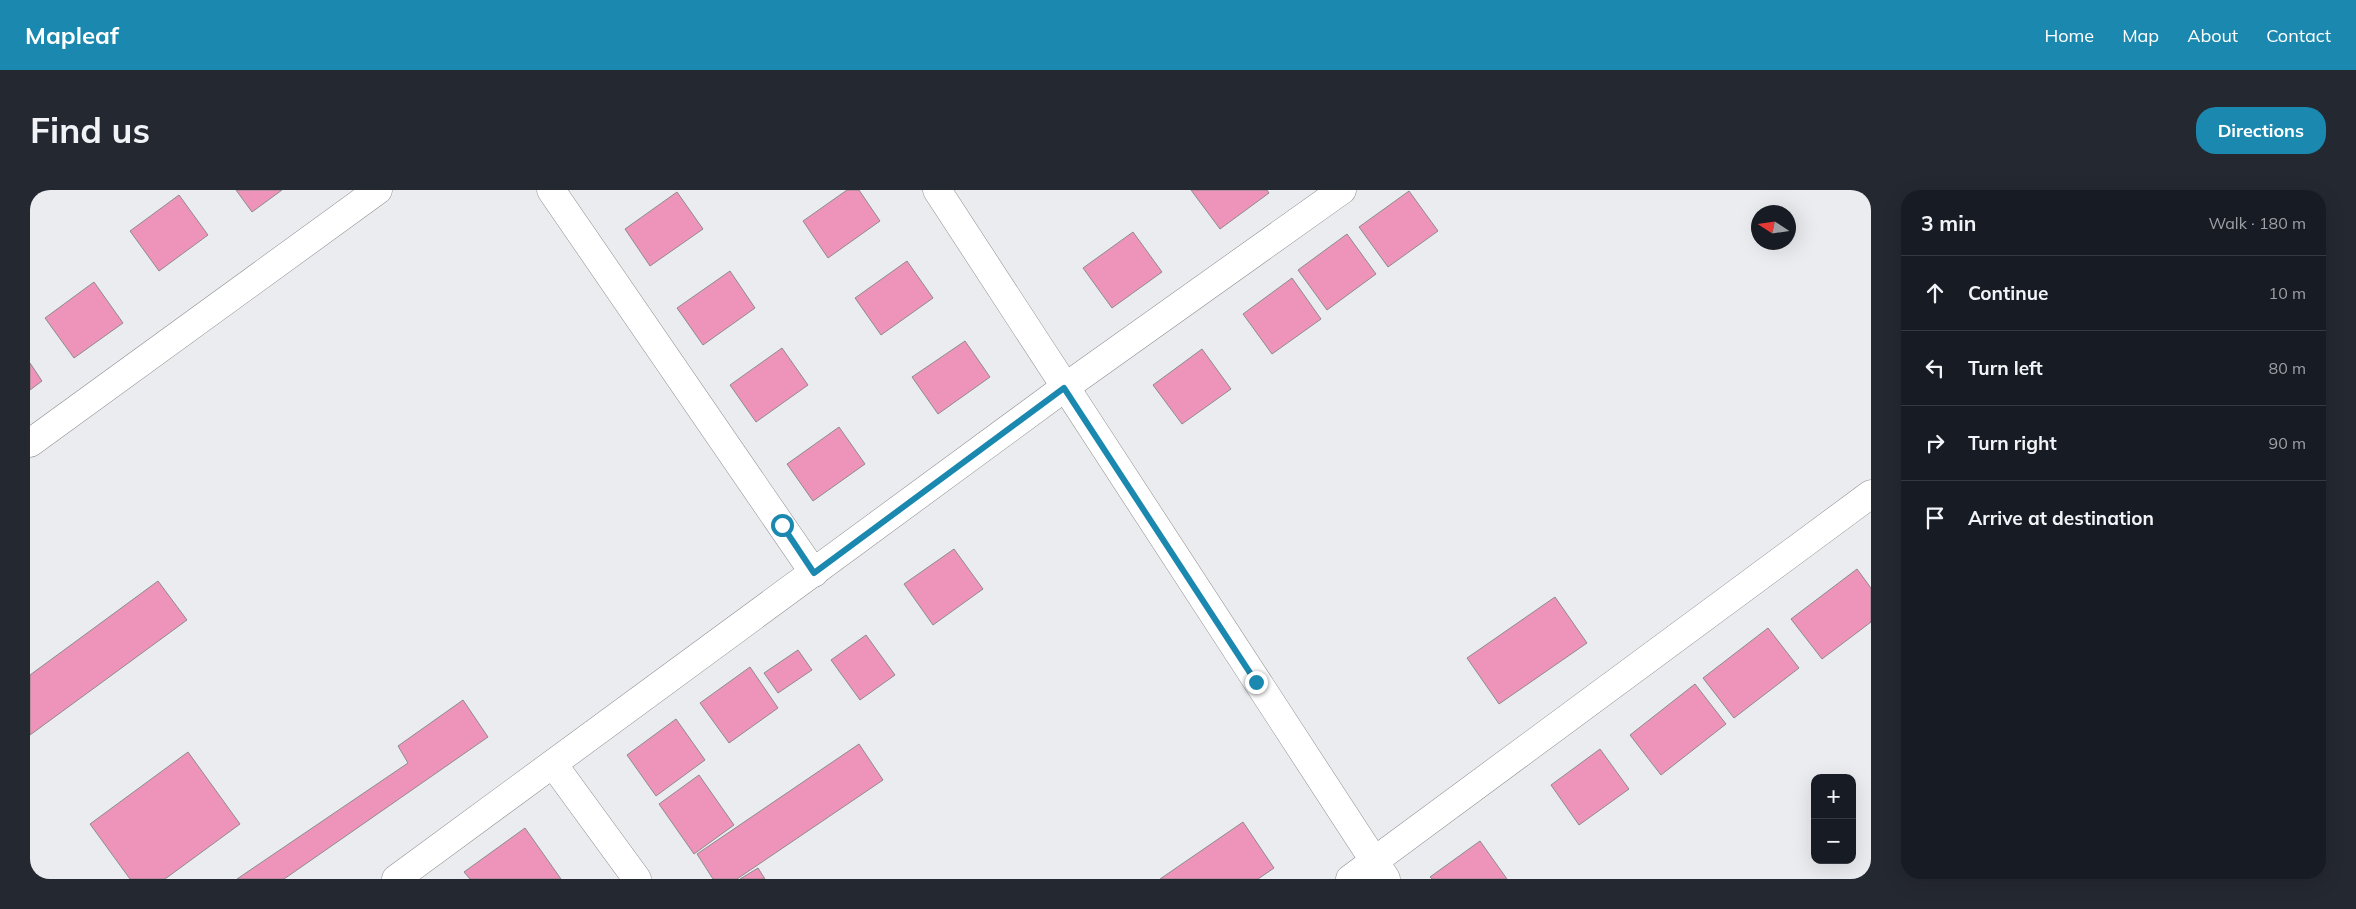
<!DOCTYPE html>
<html lang="en">
<head>
<meta charset="utf-8">
<style>
  body { margin:0; font-family:Mulish,sans-serif; background:#242831; color:#f1f3f6 }
  .controls { position:absolute; right:15px; bottom:15px; display:grid; overflow:hidden; border-radius:10px; box-shadow:0 5px 20px #0002 }
  .controls button { width:45px; height:45px; display:grid; place-items:center; padding:0; border:0; border-bottom:1px solid #363941; background:#171b24; color:#f1f3f6; font:25px sans-serif }
  .compass { position:absolute; left:1721px; top:15px; width:45px; height:45px; border-radius:50%; background:#171b24; box-shadow:0 5px 20px #0002; rotate:282deg }
  .stop { position:absolute; width:15px; height:15px; margin:-11px; border:4px solid #1b88af; border-radius:50%; background:#fff }
  .stop.end { background:#1b88af; border-color:#fff; box-shadow:0 1px 5px #0008 }
  .list { margin:0; padding:0; list-style:none }
  h2 { display:flex; justify-content:space-between; align-items:center; height:65px; margin:0; padding:0 20px; font-size:21px }
  h2 small { font-size:16px; font-weight:400; color:#9ea1a6 }
  .list li { display:grid; grid-template-columns:32px 1fr auto; gap:15px; align-items:center; box-sizing:border-box; height:75px; padding:0 20px; border-top:1px solid #363941 }
  .list b { display:block; font-size:19px; white-space:nowrap }
  .list em { font-size:16px; font-style:normal; color:#9ea1a6 }
  .icon { flex:none; width:28px; height:28px; fill:none; stroke:currentColor; stroke-width:2; stroke-linecap:round; stroke-linejoin:round }
  .map { position:relative; flex:none; width:1841px; height:689px; overflow:hidden; border-radius:20px }
  header { display:flex; align-items:center; gap:30px; box-sizing:border-box; height:70px; padding:0 25px; background:#1b88af; color:#fff }
  header strong { font-size:24px }
  nav { display:flex; gap:28px; margin-inline-start:auto; font-size:18px }
  .intro { display:flex; align-items:center; justify-content:space-between; box-sizing:border-box; height:120px; padding:0 30px }
  h1 { margin:0; font-size:35px }
  .button { padding:12px 22px; border-radius:20px; background:#1b88af; color:#fff; font-size:18px; font-weight:700 }
  main { display:flex; gap:30px; padding:0 30px }
  aside { flex:1; background:#171b24; border-radius:20px; box-shadow:0 5px 20px #0002 }
  .map>svg:first-child { display:block }
  .building { fill:#ee93b9; stroke:#8e8b8c }
  .lines { fill:none; stroke-linecap:round; stroke-linejoin:round }
  .minor-casing { stroke:#8f8f92; stroke-width:29 }
  .minor { stroke:#fff; stroke-width:28 }
  .route { stroke:#1b88af; stroke-width:6 }
</style>
</head>
<body>
<header>
<strong>Mapleaf</strong>
<nav><a>Home</a><a>Map</a><a>About</a><a>Contact</a></nav>
</header>
<div class="intro"><h1>Find us</h1><a class="button">Directions</a></div>
<main>
<div class="map">
<svg width="1841" height="689" viewBox="0 0 1841 689">
  <rect width="100%" height="100%" fill="#ebecef"/>
  <g class="building">
    <polygon points="206,0 252,0 222,22"/>
    <polygon points="817,0 829,0 850,31 798,68 773,31"/>
    <polygon points="1161,0 1237,0 1239,3 1190,39"/>
    <polygon points="1379,1 1408,41 1358,77 1329,37"/>
    <polygon points="647,2 673,39 620,76 595,39"/>
    <polygon points="149,5 178,45 129,81 100,41"/>
    <polygon points="1103,42 1132,82 1082,118 1053,78"/>
    <polygon points="1317,44 1346,84 1297,120 1268,80"/>
    <polygon points="877,71 903,108 851,145 825,108"/>
    <polygon points="700,81 725,118 673,155 647,118"/>
    <polygon points="1262,88 1291,129 1242,164 1213,124"/>
    <polygon points="64,92 93,133 44,168 15,128"/>
    <polygon points="935,151 960,187 908,224 882,187"/>
    <polygon points="752,158 778,195 726,232 700,195"/>
    <polygon points="1172,159 1201,199 1152,234 1123,195"/>
    <polygon points="0,173 12,191 0,200"/>
    <polygon points="809,237 835,274 783,311 757,274"/>
    <polygon points="924,359 953,399 903,435 874,394"/>
    <polygon points="1827,379 1841,398 1841,432 1792,469 1761,429"/>
    <polygon points="128,391 157,430 0,545 0,485"/>
    <polygon points="1525,407 1557,453 1469,514 1437,468"/>
    <polygon points="1738,438 1769,478 1704,528 1673,488"/>
    <polygon points="836,445 865,485 830,510 801,470"/>
    <polygon points="768,460 782,480 748,503 734,483"/>
    <polygon points="720,477 748,518 699,553 670,513"/>
    <polygon points="1665,494 1696,534 1631,585 1600,545"/>
    <polygon points="433,510 458,547 254,689 207,689 378,573 368,556"/>
    <polygon points="646,529 675,570 626,606 597,565"/>
    <polygon points="829,554 853,590 707,689 683,689 667,664"/>
    <polygon points="1570,559 1599,599 1549,635 1521,595"/>
    <polygon points="158,562 210,634 135,689 100,689 60,634"/>
    <polygon points="669,585 704,635 664,664 629,614"/>
    <polygon points="1213,632 1244,678 1228,689 1130,689"/>
    <polygon points="495,638 531,689 440,689 434,682"/>
    <polygon points="1450,651 1477,689 1402,689 1400,687"/>
    <polygon points="728,678 735,689 710,689"/>
  </g>
  <g class="lines">
    <g class="minor-casing">
      <g id="minor">
        <polyline points="521,0 784,383"/>
        <polyline points="907,0 1356,689"/>
        <polyline points="0,253 348,0"/>
        <polyline points="523,574 607,689"/>
        <polyline points="366,689 1034,198 1312,0"/>
        <polyline points="1320,689 1841,304"/>
      </g>
    </g>
    <use href="#minor" class="minor"/>
  </g>
  <g class="lines">
    <polyline class="route" points="752,335 784,383 1034,198 1226,492"/>
  </g>
</svg>
<div class="controls">
<button>+</button>
<button>−</button>
</div>
<svg class="compass" viewBox="-18 -18 36 36"><path d="M0-13l5 13h-10z" fill="#e53935"/><path d="M0 13l5-13h-10z" fill="#9ea1a6"/></svg>
<div class="stop" style="left:752px;top:335px"></div>
<div class="stop end" style="left:1226px;top:492px"></div>
</div>
<aside>
<h2>3 min<small>Walk · 180 m</small></h2>
<ul class="list">
<li><svg class="icon" aria-label="ahead" viewBox="0 0 24 24"><path d="M12 20V5M6 11l6-6 6 6"/></svg><div><b>Continue</b></div><em>10 m</em></li>
<li><svg class="icon" aria-label="left" viewBox="0 0 24 24"><path d="M17 20v-9H6M10 6l-5 5 5 5"/></svg><div><b>Turn left</b></div><em>80 m</em></li>
<li><svg class="icon" aria-label="right" viewBox="0 0 24 24"><path d="M7 20v-9h11M14 6l5 5-5 5"/></svg><div><b>Turn right</b></div><em>90 m</em></li>
<li><svg class="icon" aria-label="arrive" viewBox="0 0 24 24"><path d="M6 21V4h12l-3 4 3 4H6"/></svg><div><b>Arrive at destination</b></div></li>
</ul>
</aside>
</main>
</body>
</html>
